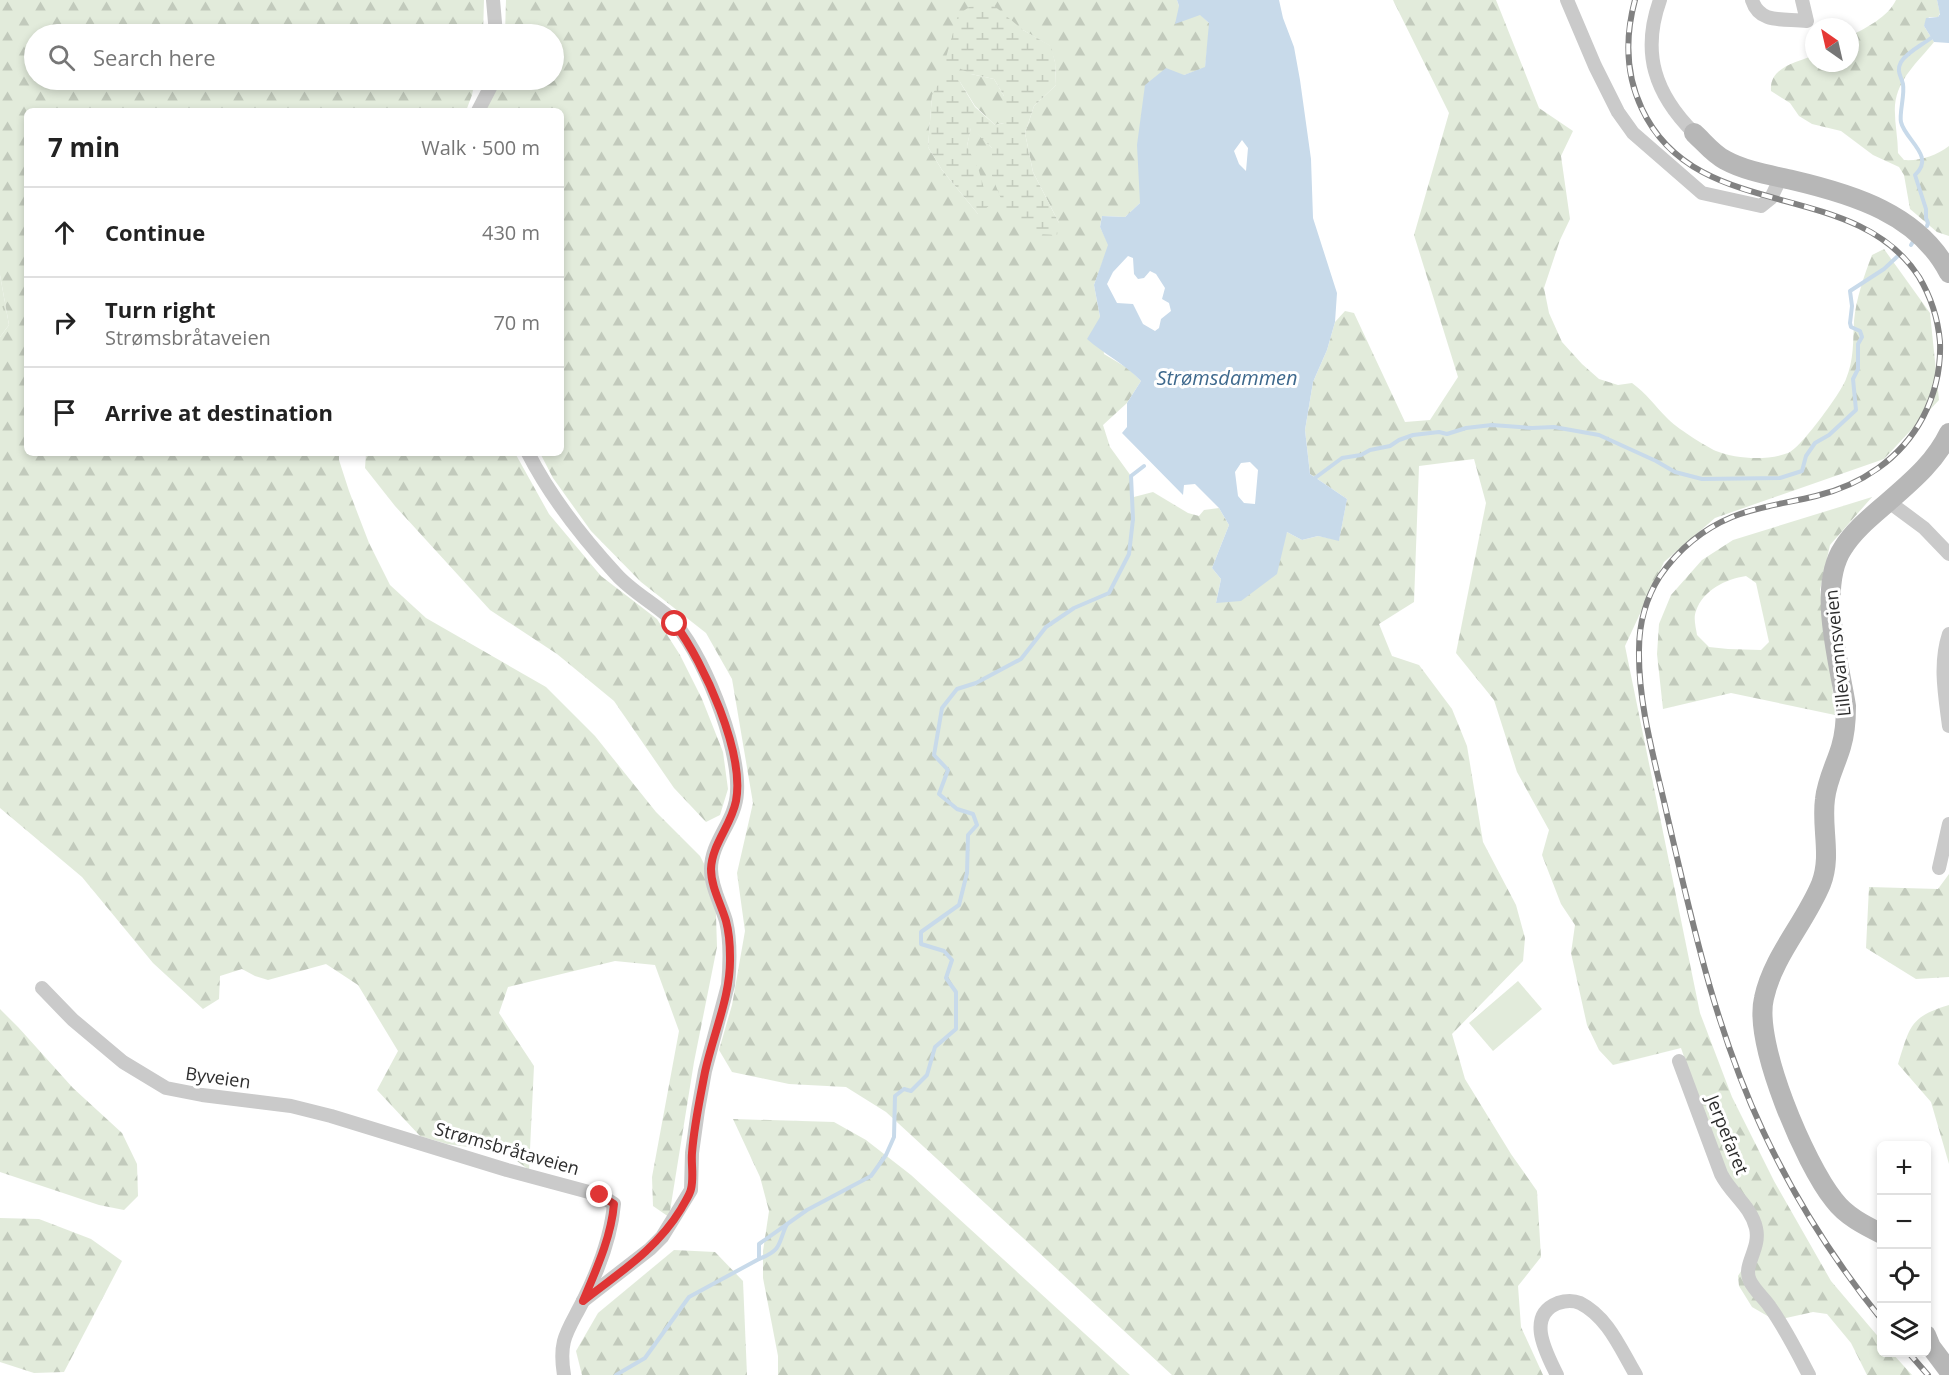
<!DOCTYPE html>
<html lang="en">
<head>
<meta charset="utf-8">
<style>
  body { margin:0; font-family:"Open Sans",sans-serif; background:#f2f2f2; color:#222 }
  .controls { position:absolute; right:18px; bottom:18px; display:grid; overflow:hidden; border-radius:9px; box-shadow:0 3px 9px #0003 }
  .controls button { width:54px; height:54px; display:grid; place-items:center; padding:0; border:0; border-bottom:2px solid #e0e0e0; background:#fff; color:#222; font:30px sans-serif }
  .compass { position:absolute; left:1805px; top:18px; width:54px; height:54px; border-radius:50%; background:#fff; box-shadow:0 3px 9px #0003; rotate:326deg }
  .stop { position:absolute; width:18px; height:18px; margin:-14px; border:4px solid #df3535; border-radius:50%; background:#fff }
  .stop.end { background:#df3535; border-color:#fff; box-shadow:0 2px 6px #0008 }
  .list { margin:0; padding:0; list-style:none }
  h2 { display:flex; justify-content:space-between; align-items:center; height:78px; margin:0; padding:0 24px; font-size:26px }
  h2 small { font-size:20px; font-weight:400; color:#767676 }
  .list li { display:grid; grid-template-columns:39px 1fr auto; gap:18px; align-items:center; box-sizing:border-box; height:90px; padding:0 24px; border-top:2px solid #e0e0e0 }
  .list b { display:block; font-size:22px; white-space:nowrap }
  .list p { margin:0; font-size:20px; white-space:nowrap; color:#767676 }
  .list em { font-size:20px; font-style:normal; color:#767676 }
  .icon { flex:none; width:33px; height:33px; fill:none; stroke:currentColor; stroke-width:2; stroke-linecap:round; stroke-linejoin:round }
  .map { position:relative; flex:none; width:1949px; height:1375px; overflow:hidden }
  .search { position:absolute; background:#fff; box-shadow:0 3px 9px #0003; left:24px; top:24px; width:540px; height:66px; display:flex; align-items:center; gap:15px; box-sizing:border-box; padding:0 21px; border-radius:33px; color:#767676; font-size:22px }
  .panel { position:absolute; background:#fff; box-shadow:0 3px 9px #0003; left:24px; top:108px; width:540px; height:348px; border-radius:9px }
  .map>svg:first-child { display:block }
  .grass { fill:url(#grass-tufts) }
  .forest { fill:url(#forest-firs); fill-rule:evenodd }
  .wetland { fill:url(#wetland-marsh) }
  .park { fill:#e2ebdb }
  .water { fill:#c8daea; fill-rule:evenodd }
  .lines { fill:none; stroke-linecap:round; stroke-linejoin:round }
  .stream { stroke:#c8daea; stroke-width:4 }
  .street { stroke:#cacaca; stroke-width:14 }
  .secondary { stroke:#b7b7b7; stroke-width:20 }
  .rail-casing { stroke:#828282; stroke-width:6 }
  .rail { stroke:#fff; stroke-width:4; stroke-dasharray:11; stroke-linecap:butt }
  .route { stroke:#df3535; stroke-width:8 }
  .labels { text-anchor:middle; stroke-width:6; stroke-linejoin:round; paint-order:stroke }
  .street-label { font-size:18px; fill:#2d2d2d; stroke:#fff }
  .water-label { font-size:20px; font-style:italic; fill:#3e698d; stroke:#fff }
</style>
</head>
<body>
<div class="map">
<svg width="1949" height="1375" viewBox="0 0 1949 1375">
  <defs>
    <pattern id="grass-tufts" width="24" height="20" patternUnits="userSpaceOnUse" patternTransform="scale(1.5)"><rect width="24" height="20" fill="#e2ebdb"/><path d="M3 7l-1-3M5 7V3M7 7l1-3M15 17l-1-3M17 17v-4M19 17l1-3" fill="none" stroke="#c2cabc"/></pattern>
    <pattern id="forest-firs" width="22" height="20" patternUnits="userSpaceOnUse" patternTransform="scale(1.5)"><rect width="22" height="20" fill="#e2ebdb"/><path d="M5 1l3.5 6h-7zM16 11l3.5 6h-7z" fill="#c2cabc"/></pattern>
    <pattern id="wetland-marsh" width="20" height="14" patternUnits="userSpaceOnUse" patternTransform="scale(1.5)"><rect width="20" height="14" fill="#e2ebdb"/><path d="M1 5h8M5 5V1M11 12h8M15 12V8" fill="none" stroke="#c2cabc"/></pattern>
  </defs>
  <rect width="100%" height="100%" fill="#fff"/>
  <polygon class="grass" points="0,275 9,325 0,337"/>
  <g class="forest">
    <polygon points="0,0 484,0 483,34 34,34 34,80 475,80 472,95 466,111 27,111 27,453 339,453 339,460 349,491 369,543 390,585 426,618 546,687 595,736 656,812 700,856 715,885 717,947 694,1062 669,1217 653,1206 652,1177 679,1031 655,965 615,961 508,987 499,1013 534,1066 529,1170 513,1158 496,1151 447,1144 420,1136 377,1090 398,1051 358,985 326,964 268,980 255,976 242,969 220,976 219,999 203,1009 153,963 82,877 0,808 0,337 9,325 0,275"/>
    <path d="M 506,0 L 1177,0 L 1179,6 L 1201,15 L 1210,24 L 1205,68 L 1184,75 L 1140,180 L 1140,203 L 1125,217 L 1102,216 L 1100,227 L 1109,245 L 1094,285 L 1100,317 L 1104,354 L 1129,369 L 1141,381 L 1127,403 L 1103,425 L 1110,447 L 1131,476 L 1130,498 L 1153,492 L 1188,513 L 1199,516 L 1204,510 L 1219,508 L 1229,525 L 1212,568 L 1221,579 L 1216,603 L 1287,532 L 1302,540 L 1318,536 L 1339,540 L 1347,499 L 1310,474 L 1305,430 L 1313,382 L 1327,350 L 1335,322 L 1345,311 L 1354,313 L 1405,422 L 1430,420 L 1458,377 L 1414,235 L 1449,113 L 1393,0 L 1496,0 L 1539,108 L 1573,131 L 1561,156 L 1570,219 L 1560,240 L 1544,288 L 1549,313 L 1562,342 L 1582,364 L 1599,379 L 1618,385 L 1632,383 C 1646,393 1655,406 1667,418 C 1675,427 1705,446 1716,451 C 1736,459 1767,461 1788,453 C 1800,449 1841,393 1846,379 C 1854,360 1853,341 1854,321 C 1856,299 1864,276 1872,255 L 1884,249 L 1930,313 L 1939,400 L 1884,459 L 1715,518 L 1664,562 L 1625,646 L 1700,1013 L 1732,1097 L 1774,1181 L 1831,1281 L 1881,1340 L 1882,1352 L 1892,1353 L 1912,1375 L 1867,1375 L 1851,1343 L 1827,1314 L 1813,1312 L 1786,1318 L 1771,1318 L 1752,1307 L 1739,1286 L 1738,1276 L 1761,1239 L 1725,1175 L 1681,1048 L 1613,1065 L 1599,1050 L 1587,1025 L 1571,953 L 1575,925 L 1561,904 L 1542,855 L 1549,830 L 1517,772 L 1494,700 L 1456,653 L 1486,503 L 1474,459 L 1419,466 L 1414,602 L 1379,624 L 1392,656 L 1419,665 L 1452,709 L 1467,746 L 1483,842 L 1516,905 L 1525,938 L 1523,961 L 1452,1034 L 1465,1079 L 1511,1154 L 1537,1191 L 1541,1257 L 1518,1286 L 1521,1327 L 1543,1375 L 1172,1375 L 886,1112 L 846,1087 L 789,1084 L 732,1072 L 719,1050 L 732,1005 L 745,931 L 737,873 L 753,803 L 732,679 L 706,633 L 641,582 L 591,531 L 553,478 L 540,453 L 561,453 L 561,111 L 485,111 L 499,80 L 554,80 L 554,34 L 505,34 ZM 1023,30 L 1050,46 L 1055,62 L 1056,85 L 1034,106 L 1025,133 L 1033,172 L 1059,223 L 992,176 L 992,148 L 971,127 L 967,146 L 978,214 L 942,170 L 928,147 L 932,96 L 960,82 L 975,106 L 995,125 L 1004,123 L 1004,96 L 994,79 L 971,74 Z"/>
    <path d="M 1896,0 L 1937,0 L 1940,13 L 1938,17 L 1929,17 L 1924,26 L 1934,42 C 1918,62 1898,78 1895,105 C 1894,121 1898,137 1898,153 L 1904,160 C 1920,161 1936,156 1949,146 L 1949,236 L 1937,232 L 1910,209 L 1904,175 L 1899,167 L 1873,155 L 1841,131 L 1812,124 L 1799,116 L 1790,103 L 1771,91 C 1769,67 1796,63 1814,55 L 1814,63 L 1850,63 L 1850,36 C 1866,28 1888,17 1896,0 Z"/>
    <polygon points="366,453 515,453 549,514 601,576 657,619 680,655 702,699 723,752 728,789 720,815 706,822 674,788 614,701 557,654 490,610 395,506 365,468"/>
    <path d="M 1872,497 L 1830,545 L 1820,590 L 1829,653 L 1835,715 L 1731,693 L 1663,709 L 1657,654 L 1659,624 L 1671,595 L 1702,560 L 1733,540 ZM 1746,576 L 1756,583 L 1769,642 L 1761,650 L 1728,649 L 1709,647 L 1697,635 C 1696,628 1693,618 1696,611 C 1703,590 1726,579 1746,576 Z"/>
    <polygon points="1949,874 1949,977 1916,979 1866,948 1869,887 1938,889"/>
    <path d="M 1949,1005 L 1949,1164 L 1931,1102 L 1898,1064 C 1910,1027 1909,1017 1949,1005 Z"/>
    <polygon points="0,1009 18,1027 73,1088 122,1133 137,1164 138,1196 124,1210 99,1205 0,1172"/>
    <polygon points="733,1119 834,1122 866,1140 911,1175 1130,1375 778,1375 778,1356 763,1278 763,1251 769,1211 760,1177"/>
    <polygon points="0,1218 39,1219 91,1239 122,1261 64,1372 34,1373 0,1362"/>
    <polygon points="674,1250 715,1252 743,1281 747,1375 582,1375 576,1351 598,1313"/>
  </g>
  <polygon class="wetland" points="992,4 1023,30 1051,46 1055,62 1056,85 1034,106 1025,133 1033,172 1059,223 1057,235 1037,234 1005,209 992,176 992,148 971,128 967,146 979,171 989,206 978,214 942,170 928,147 932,95 947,69 960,82 975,107 995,125 1004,123 1004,96 994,79 971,74 945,61 958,15 969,7"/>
  <polygon class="park" points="1518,981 1542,1009 1493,1051 1469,1023"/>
  <g class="water">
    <path d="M 1177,0 L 1279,0 L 1283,18 L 1294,47 L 1300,80 L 1311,159 L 1313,218 L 1337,293 L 1335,322 L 1327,350 L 1313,382 L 1305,430 L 1310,474 L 1347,499 L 1339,541 L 1318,536 L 1302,540 L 1287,532 L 1277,574 L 1241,601 L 1216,603 L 1221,579 L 1212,568 L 1229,525 L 1219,508 L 1195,484 L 1184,485 L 1183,495 L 1122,433 L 1127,427 L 1127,403 L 1141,381 C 1125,364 1104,354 1087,339 L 1100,317 L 1094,285 L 1108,245 L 1100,227 L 1102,216 L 1125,217 L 1140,203 L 1137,145 L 1145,85 L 1166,68 L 1184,75 L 1205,67 L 1209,23 L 1200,15 L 1175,24 L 1179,6 ZM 1242,140 L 1248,148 L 1246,171 L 1239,164 L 1234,151 ZM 1128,256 L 1133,258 L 1134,274 L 1138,279 L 1144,278 L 1150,271 L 1156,274 L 1165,288 L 1162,299 L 1169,303 L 1171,311 L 1161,319 L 1159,328 L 1155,331 L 1143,324 L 1133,304 L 1117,303 L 1107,284 L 1113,272 ZM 1250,462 L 1258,470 L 1255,504 L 1244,503 L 1238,496 L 1235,472 L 1241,463 Z"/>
    <polygon points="1937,0 1949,0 1949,43 1934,42 1924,26 1926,18 1938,17 1940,14"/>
  </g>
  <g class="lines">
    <g class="stream">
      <path d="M 1927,226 L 1928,223 L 1926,218 L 1926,209 L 1915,175 C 1936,156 1905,140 1901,122 C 1899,113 1905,95 1903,84 C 1901,76 1896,71 1901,62 C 1907,52 1922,45 1931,38"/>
      <polyline points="1911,245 1914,240"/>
      <polyline points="1315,478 1342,458 1361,455 1370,450 1390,446 1399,440 1413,435 1439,432 1447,434 1466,428 1492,425 1532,428 1554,427 1599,435 1656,461 1675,472 1702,479 1780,478 1802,471 1806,456 1815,443 1829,435 1856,410 1853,379 1858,369 1858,344 1862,337 1860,331 1851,327 1850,323 1852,306 1850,291 1884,269 1900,254"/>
      <path d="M 759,1259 C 783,1249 777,1245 787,1224"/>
      <polyline points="616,1375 645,1358 689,1297 759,1259 759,1244 807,1210 871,1176 886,1155 894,1137 895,1096 904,1089 911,1091 927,1075 935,1047 956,1029 956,992 946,978 952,960 944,951 921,944 921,932 959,905 967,873 968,835 977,825 973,814 957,809 939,794 948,770 934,755 942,708 957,689 976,683 1021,659 1046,627 1074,608 1109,593 1129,554 1133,519 1131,476 1144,466"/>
    </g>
    <g class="street">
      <polyline points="493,0 496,34"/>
      <polyline points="1567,0 1595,66 1618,112 1633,133 1702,193 1761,206 1771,198 1781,177"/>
      <path d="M 1660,0 C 1641,53 1655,94 1694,133"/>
      <path d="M 1752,0 C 1760,25 1785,18 1807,21 L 1802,0"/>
      <polyline points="478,111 494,80"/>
      <path d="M 528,453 C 551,498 582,537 616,574 C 631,591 652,602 669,617 C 702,648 740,747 737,792 C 736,821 711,841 711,869 C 711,887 721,904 726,921 C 731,942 730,964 728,985 L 705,1071 L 698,1110 L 692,1153 L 691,1190 L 662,1237 L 650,1249 L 583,1301"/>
      <polyline points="1889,502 1924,528 1949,554"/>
      <path d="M 1949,634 C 1939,664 1945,695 1949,726"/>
      <polyline points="1939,868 1949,824"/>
      <path d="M 42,988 L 73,1020 L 123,1062 L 166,1088 L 202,1095 L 291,1106 L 331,1116 L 507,1170 L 600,1195 L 614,1204 C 611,1237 598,1271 583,1301 C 568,1331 558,1339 564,1375"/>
      <path d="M 1679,1061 L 1721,1174 C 1731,1194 1751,1206 1756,1228 C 1761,1249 1742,1265 1750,1281 C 1755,1291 1764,1298 1770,1307 C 1785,1328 1797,1352 1809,1375"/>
      <path d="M 1557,1375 C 1547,1354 1525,1316 1558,1303 C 1564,1301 1573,1300 1580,1303 C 1608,1317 1621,1350 1636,1375"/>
    </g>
    <g class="secondary">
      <path d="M 1694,133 C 1704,142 1713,154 1725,160 C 1745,171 1770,175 1792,180 C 1852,194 1919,214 1949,273"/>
      <path d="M 1882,1234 C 1864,1225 1846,1216 1834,1200 C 1805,1164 1753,1043 1764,998 C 1773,956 1805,923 1821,884 C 1832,856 1821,828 1825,799 C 1827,780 1836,764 1841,747 C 1845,734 1846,720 1846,706 C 1839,662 1817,587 1843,548 C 1854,530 1872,516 1888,502 C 1912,481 1935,462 1949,433"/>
      <polyline points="1926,1335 1931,1347 1949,1371"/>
    </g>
    <g class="rail-casing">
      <g id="rail">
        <path d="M 1635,0 C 1625,37 1625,73 1642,109 C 1696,225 1854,176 1919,277 C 1931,297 1938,319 1940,342 C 1941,368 1935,394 1923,417 C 1901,459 1861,485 1816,496 C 1788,503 1759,506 1732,517 C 1703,529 1678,550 1660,576 C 1646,598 1639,624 1639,650 C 1638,707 1656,764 1668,819 C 1693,926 1716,1031 1763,1131 C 1795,1199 1835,1262 1882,1320"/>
        <polyline points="1908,1352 1928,1375"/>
      </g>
    </g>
    <use href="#rail" class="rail"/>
  </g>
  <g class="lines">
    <path class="route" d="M 600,1195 L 614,1204 C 611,1238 596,1270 583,1301 C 620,1272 656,1250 681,1209 C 684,1203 690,1195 691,1189 C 694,1177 691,1164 692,1153 C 694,1126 700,1098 705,1072 C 713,1034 731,996 730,957 C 730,945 729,932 726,921 C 721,904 711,887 711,869 C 712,844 731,826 736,801 C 745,753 704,663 675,624"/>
  </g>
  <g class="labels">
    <g class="street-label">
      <text transform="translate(1838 653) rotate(-96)" y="6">Lillevannsveien</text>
      <text transform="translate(218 1078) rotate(8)" y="6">Byveien</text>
      <text transform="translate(1727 1135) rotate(68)" y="6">Jerpefaret</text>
      <text transform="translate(507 1149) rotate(16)" y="6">Strømsbråtaveien</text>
    </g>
    <g class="water-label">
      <text x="1227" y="385">Strømsdammen</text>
    </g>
  </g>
</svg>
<div class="controls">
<button>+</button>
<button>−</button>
<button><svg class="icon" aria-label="locate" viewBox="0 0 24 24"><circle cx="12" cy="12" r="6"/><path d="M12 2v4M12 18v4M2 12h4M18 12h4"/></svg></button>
<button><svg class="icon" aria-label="layers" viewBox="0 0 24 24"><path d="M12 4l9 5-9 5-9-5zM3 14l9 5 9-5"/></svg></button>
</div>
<svg class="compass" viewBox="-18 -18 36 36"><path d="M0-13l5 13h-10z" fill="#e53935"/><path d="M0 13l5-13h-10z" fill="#767676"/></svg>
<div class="stop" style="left:675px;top:624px"></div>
<div class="stop end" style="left:600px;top:1195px"></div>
<div class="search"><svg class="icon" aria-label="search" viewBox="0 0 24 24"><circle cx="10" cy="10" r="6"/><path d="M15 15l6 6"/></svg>Search here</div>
<section class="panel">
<h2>7 min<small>Walk · 500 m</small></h2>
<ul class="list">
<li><svg class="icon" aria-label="ahead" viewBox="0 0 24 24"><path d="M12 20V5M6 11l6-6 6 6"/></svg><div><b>Continue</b></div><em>430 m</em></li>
<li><svg class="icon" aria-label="right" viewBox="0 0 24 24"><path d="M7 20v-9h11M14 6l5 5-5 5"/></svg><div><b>Turn right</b><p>Strømsbråtaveien</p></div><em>70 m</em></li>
<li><svg class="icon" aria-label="arrive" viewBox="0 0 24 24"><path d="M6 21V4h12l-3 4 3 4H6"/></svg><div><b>Arrive at destination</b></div></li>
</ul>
</section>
</div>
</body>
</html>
